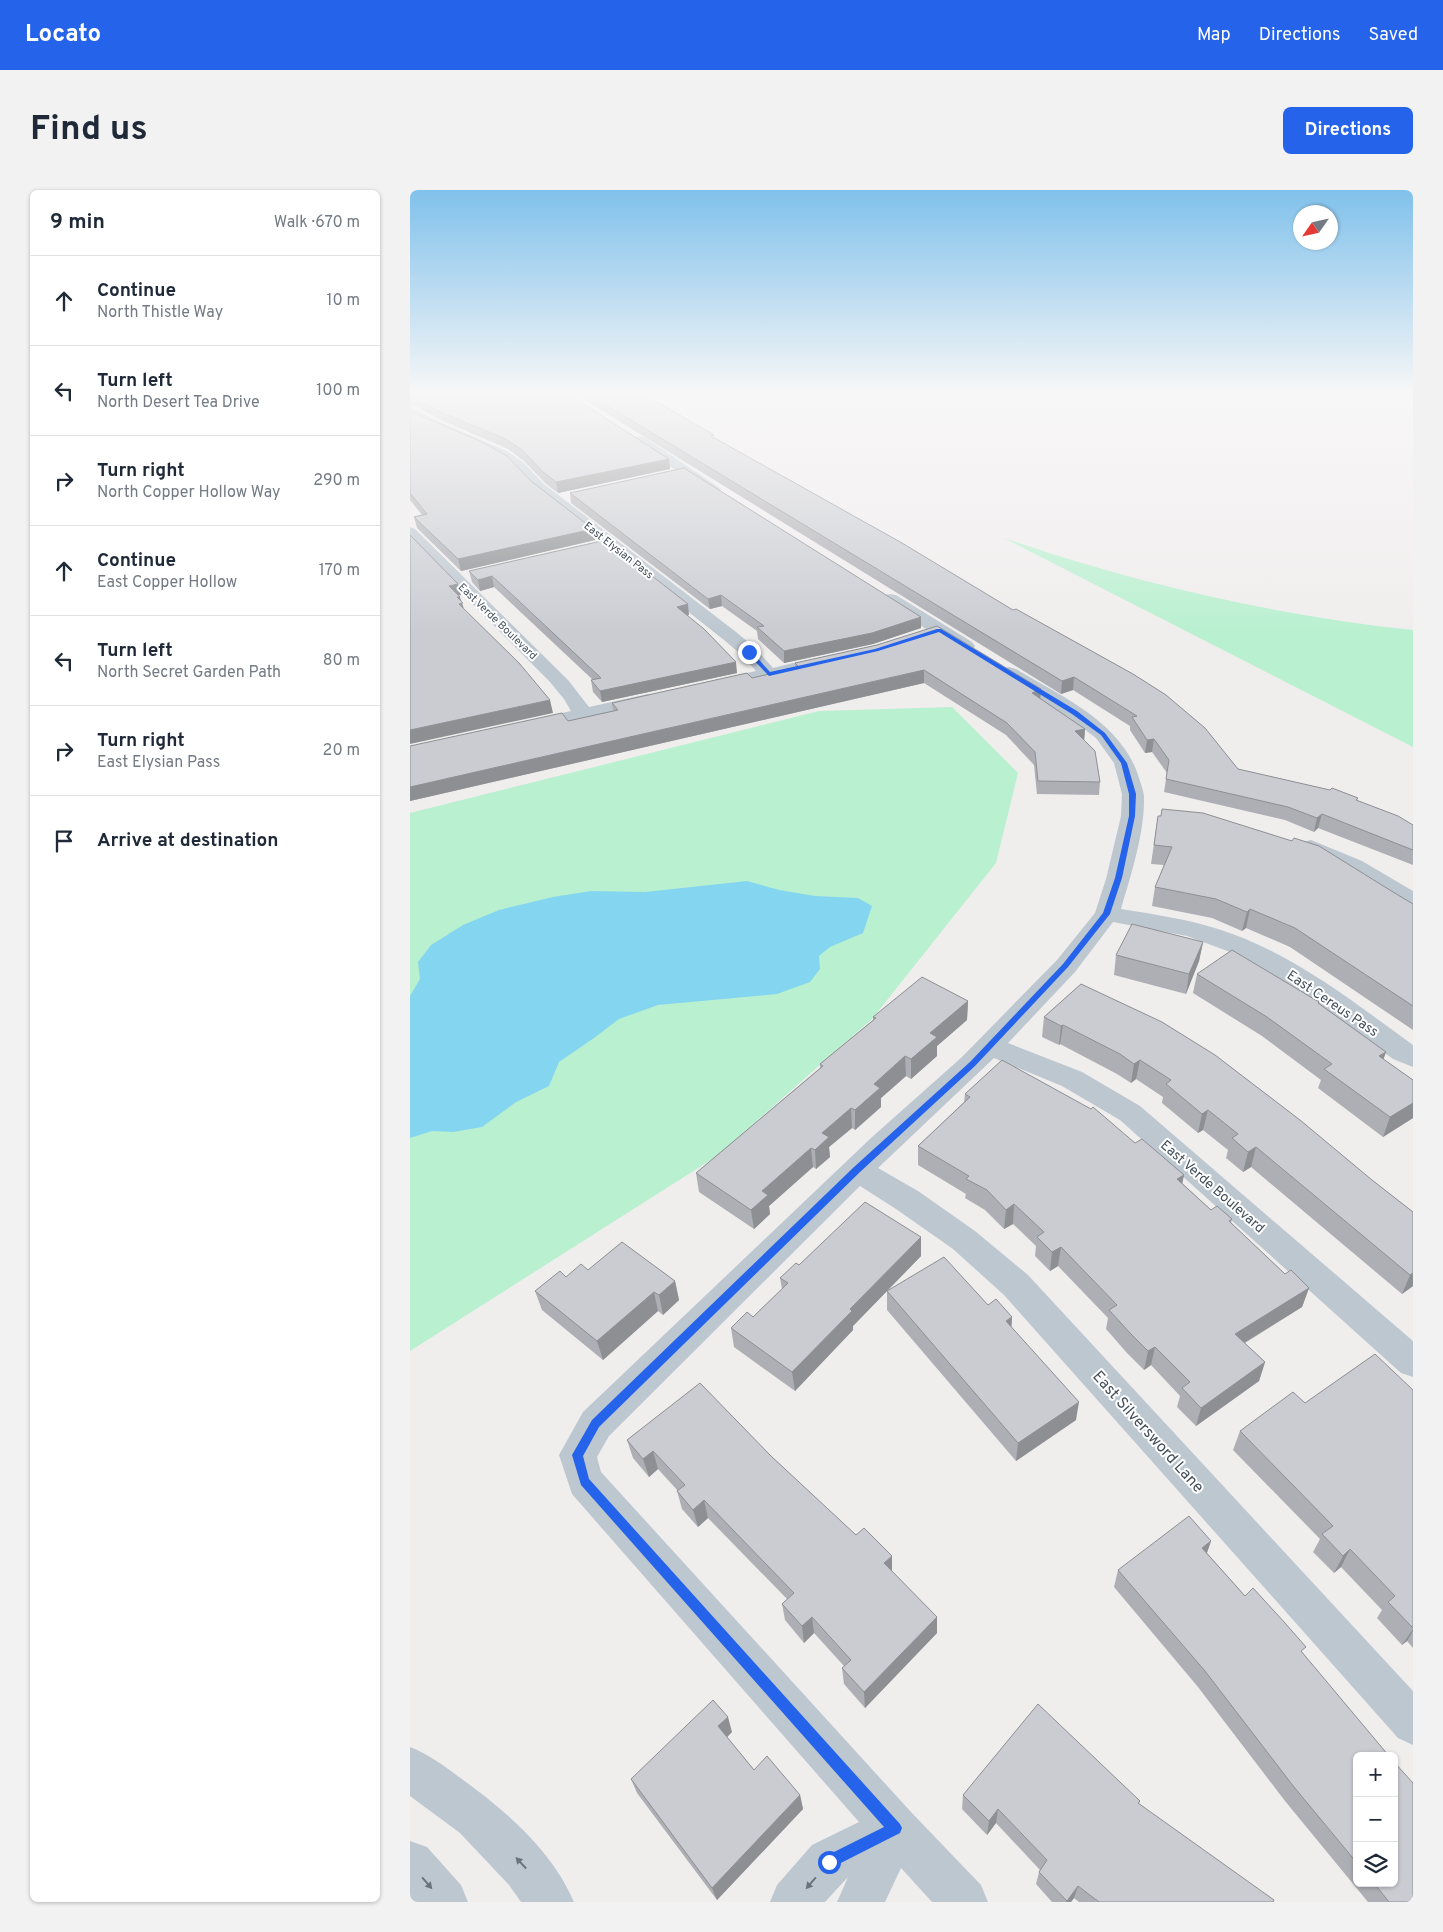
<!DOCTYPE html>
<html lang="en">
<head>
<meta charset="utf-8">
<style>
  body { margin:0; font-family:Overpass,sans-serif; background:#f2f2f3; color:#1f2937 }
  .controls { position:absolute; right:15px; bottom:15px; display:grid; overflow:hidden; border-radius:8px; box-shadow:0 1px 4px #0004 }
  .controls button { width:45px; height:45px; display:grid; place-items:center; padding:0; border:0; border-bottom:1px solid #e0e1e3; background:#fff; color:#1f2937; font:25px sans-serif }
  .compass { position:absolute; left:883px; top:15px; width:45px; height:45px; border-radius:50%; background:#fff; box-shadow:0 1px 4px #0004; rotate:236deg }
  .stop { position:absolute; width:15px; height:15px; margin:-11px; border:4px solid #2563eb; border-radius:50%; background:#fff }
  .stop.end { background:#2563eb; border-color:#fff; box-shadow:0 1px 5px #0008 }
  .list { margin:0; padding:0; list-style:none }
  h2 { display:flex; justify-content:space-between; align-items:center; height:65px; margin:0; padding:0 20px; font-size:21px }
  h2 small { font-size:16px; font-weight:400; color:#747a83 }
  .list li { display:grid; grid-template-columns:32px 1fr auto; gap:15px; align-items:center; box-sizing:border-box; height:90px; padding:0 20px; border-top:1px solid #e0e1e3 }
  .list b { display:block; font-size:19px; white-space:nowrap }
  .list p { margin:0; font-size:16px; white-space:nowrap; color:#747a83 }
  .list em { font-size:16px; font-style:normal; color:#747a83 }
  .icon { flex:none; width:28px; height:28px; fill:none; stroke:currentColor; stroke-width:2; stroke-linecap:round; stroke-linejoin:round }
  .map { position:relative; flex:none; width:1003px; height:1712px; overflow:hidden; border-radius:8px }
  header { display:flex; align-items:center; gap:30px; box-sizing:border-box; height:70px; padding:0 25px; background:#2563eb; color:#fff }
  header strong { font-size:24px }
  nav { display:flex; gap:28px; margin-inline-start:auto; font-size:18px }
  .intro { display:flex; align-items:center; justify-content:space-between; box-sizing:border-box; height:120px; padding:0 30px }
  h1 { margin:0; font-size:35px }
  .button { padding:12px 22px; border-radius:8px; background:#2563eb; color:#fff; font-size:18px; font-weight:700 }
  main { display:flex; gap:30px; padding:0 30px }
  aside { flex:1; background:#fff; border-radius:8px; box-shadow:0 1px 4px #0004 }
  .map>svg:first-child { display:block }
  .green { fill:#b9f0d0 }
  .water { fill:#84d5ef }
  .lines { fill:none; stroke-linecap:round; stroke-linejoin:round }
  .minor { fill:#bdc7d0; fill-rule:evenodd }
  .wall { fill:#aeafb5 }
  .shaded-wall { fill:#8d8f93 }
  .building { fill:#caccd2; stroke:#8d8f93 }
  .oneway { fill:#69747e }
  .route { fill:#2563eb }
  .labels { text-anchor:middle; stroke-width:4; stroke-linejoin:round; paint-order:stroke }
  .far-street-label { font-size:11px; fill:#45505b; stroke:#fff }
  .street-label { font-size:14px; fill:#45505b; stroke:#fff }
  .near-street-label { font-size:16px; fill:#45505b; stroke:#fff }
</style>
</head>
<body>
<header>
<strong>Locato</strong>
<nav><a>Map</a><a>Directions</a><a>Saved</a></nav>
</header>
<div class="intro"><h1>Find us</h1><a class="button">Directions</a></div>
<main>
<aside>
<h2>9 min<small>Walk · 670 m</small></h2>
<ul class="list">
<li><svg class="icon" aria-label="ahead" viewBox="0 0 24 24"><path d="M12 20V5M6 11l6-6 6 6"/></svg><div><b>Continue</b><p>North Thistle Way</p></div><em>10 m</em></li>
<li><svg class="icon" aria-label="left" viewBox="0 0 24 24"><path d="M17 20v-9H6M10 6l-5 5 5 5"/></svg><div><b>Turn left</b><p>North Desert Tea Drive</p></div><em>100 m</em></li>
<li><svg class="icon" aria-label="right" viewBox="0 0 24 24"><path d="M7 20v-9h11M14 6l5 5-5 5"/></svg><div><b>Turn right</b><p>North Copper Hollow Way</p></div><em>290 m</em></li>
<li><svg class="icon" aria-label="ahead" viewBox="0 0 24 24"><path d="M12 20V5M6 11l6-6 6 6"/></svg><div><b>Continue</b><p>East Copper Hollow</p></div><em>170 m</em></li>
<li><svg class="icon" aria-label="left" viewBox="0 0 24 24"><path d="M17 20v-9H6M10 6l-5 5 5 5"/></svg><div><b>Turn left</b><p>North Secret Garden Path</p></div><em>80 m</em></li>
<li><svg class="icon" aria-label="right" viewBox="0 0 24 24"><path d="M7 20v-9h11M14 6l5 5-5 5"/></svg><div><b>Turn right</b><p>East Elysian Pass</p></div><em>20 m</em></li>
<li><svg class="icon" aria-label="arrive" viewBox="0 0 24 24"><path d="M6 21V4h12l-3 4 3 4H6"/></svg><div><b>Arrive at destination</b></div></li>
</ul>
</aside>
<div class="map">
<svg width="1003" height="1712" viewBox="0 0 1003 1712">
  <rect width="100%" height="100%" fill="#f0eded"/>
  <g class="green">
    <path d="M 594,348 C 727,394 863,425 1003,440 L 1003,557 Z"/>
    <polygon points="542,517 608,583 586,673 462,829 307,966 0,1161 0,623 409,521"/>
  </g>
  <polygon class="water" points="337,691 369,700 405,706 448,708 462,716 453,743 420,757 409,766 410,779 400,792 367,804 248,815 209,829 184,848 149,872 139,896 106,912 72,937 43,942 22,941 0,948 0,806 10,789 8,772 21,755 53,735 89,720 143,707 181,701 235,702"/>
  <g class="lines">
    <g class="minor">
      <polygon points="0,216 30,232 97,261 113,272 134,294 326,442 345,458 363,478 387,472 394,474 396,478 394,482 387,484 304,502 297,500 295,496 297,492 346,481 333,466 314,450 124,300 103,278 88,267 8,231 0,226"/>
      <polygon points="229,246 234,247 311,299 309,302 299,302 224,253 222,250"/>
      <polygon points="0,337 5,339 158,490 179,517 238,504 245,506 248,510 245,514 119,542 112,540 109,536 112,532 161,521 154,509 140,492 0,351"/>
      <polygon points="480,404 486,405 562,452 565,456 562,460 556,461 550,460 474,413 472,409 474,405"/>
      <path d="M 599,477 L 606,479 C 652,507 712,532 729,588 C 731,594 733,600 734,606 C 735,642 721,685 711,719 C 743,724 776,729 808,739 C 881,762 942,811 1003,855 L 1003,877 L 983,869 L 897,805 L 828,765 L 777,746 L 703,732 L 665,782 L 598,853 L 672,882 L 730,916 L 1003,1151 L 1003,1187 L 991,1183 L 710,930 L 652,896 L 584,868 L 468,978 L 508,1001 L 565,1041 L 618,1085 L 1003,1501 L 1003,1555 L 988,1548 L 594,1105 L 543,1059 L 486,1019 L 450,996 L 199,1246 L 187,1267 L 191,1282 L 501,1622 L 571,1695 L 578,1712 L 522,1712 L 491,1678 L 475,1712 L 427,1712 L 438,1687 L 415,1712 L 360,1712 L 367,1695 L 402,1655 L 449,1632 L 162,1304 L 149,1265 L 173,1222 L 461,948 L 552,867 L 647,770 L 685,723 L 696,689 L 711,626 L 712,604 L 704,573 L 686,548 L 658,527 L 592,487 L 590,483 L 592,479 Z"/>
      <polygon points="901,650 952,671 1003,701 1003,718 994,716 936,681 893,662 890,657 893,652"/>
      <path d="M 0,1557 C 18,1564 33,1575 49,1587 C 94,1619 142,1660 164,1712 L 111,1712 L 99,1695 L 50,1643 L 0,1606 Z"/>
      <polygon points="0,1651 17,1657 51,1695 58,1712 2,1712 0,1709"/>
    </g>
  </g>
  <g class="wall">
    <polygon points="0,204 259,269 260,279 148,303 135,293 114,271 98,259 31,230 1,214 0,215"/>
    <polygon points="165,204 233,204 304,248 828,579 948,608 947,611 1003,635 1003,675 908,638 904,642 875,630 754,602 757,583 742,562 735,563 720,540 720,536 663,500 651,504"/>
    <polygon points="0,219 121,291 185,350 51,381 7,338 4,327 12,325 0,310"/>
    <polygon points="160,303 511,438 463,454 374,473 348,449 347,441 312,416 300,419 161,313"/>
    <polygon points="59,381 279,425 277,425 327,483 192,512 183,502 181,490 183,490 84,397 70,401 62,392"/>
    <polygon points="467,455 631,499 630,508 675,539 674,551 690,592 689,605 627,604 624,575 596,545 514,493 0,611 0,556 158,531 203,521 202,513 342,488 385,478 385,473"/>
    <polygon points="748,626 983,702 1003,714 1003,840 880,757 836,738 832,741 802,728 742,716 745,697 754,675 741,674"/>
    <polygon points="793,752 789,771 776,804 704,785 706,765"/>
    <polygon points="787,784 909,812 909,813 976,862 973,869 1003,890 1003,928 973,947 908,898 911,890 852,846 783,803"/>
    <polygon points="671,794 962,990 1003,1022 1003,1096 992,1104 841,977 833,982 816,968 818,960 793,940 788,943 752,913 753,907 726,889 721,893 707,884 650,854 649,855 632,847 634,827"/>
    <polygon points="558,811 557,830 527,856 527,866 501,889 496,886 471,908 471,917 445,940 442,938 419,957 420,967 406,979 403,977 359,1016 360,1024 344,1039 289,1002 286,983 410,878 410,874 463,830 463,827"/>
    <polygon points="555,904 725,953 774,985 772,993 801,1020 822,1029 821,1033 875,1084 899,1098 892,1117 835,1153 855,1172 849,1191 786,1236 767,1217 770,1206 741,1175 734,1180 717,1163 696,1139 698,1128 648,1076 640,1081 625,1066 626,1056 603,1034 594,1039 575,1020 555,1008 556,1004 508,975 508,956 554,912"/>
    <polygon points="511,1066 478,1100 578,1115 602,1127 601,1137 666,1230 606,1271 477,1120 477,1101 443,1136 443,1140 385,1201 324,1157 321,1138 343,1127 372,1099 370,1088 389,1075"/>
    <polygon points="178,1080 265,1091 269,1110 253,1125 248,1121 193,1170 132,1120 125,1101 156,1087"/>
    <polygon points="1003,1200 1003,1458 997,1451 992,1455 967,1428 972,1420 931,1377 924,1383 903,1362 910,1349 823,1260 830,1241 895,1213"/>
    <polygon points="217,1250 361,1266 482,1381 527,1443 455,1518 434,1494 432,1478 434,1476 404,1443 394,1453 375,1430 372,1414 377,1409 298,1328 288,1337 272,1319 267,1301 268,1301 248,1279 239,1287 223,1268"/>
    <polygon points="801,1351 797,1363 835,1406 893,1463 947,1566 947,1693 984,1693 1003,1712 958,1712 875,1611 788,1497 704,1397 708,1380"/>
    <polygon points="322,1542 317,1547 344,1580 390,1605 393,1619 307,1710 227,1603 221,1589"/>
    <polygon points="553,1605 730,1611 729,1614 863,1712 669,1712 664,1708 661,1712 642,1712 626,1694 629,1682 630,1680 586,1633 577,1645 552,1619"/>
  </g>
  <g class="shaded-wall">
    <polygon points="259,269 260,279 148,303 146,292"/>
    <polygon points="183,339 185,350 51,381 48,369"/>
    <polygon points="82,386 84,397 70,401 68,390"/>
    <polygon points="48,394 51,405 42,408 39,396"/>
    <polygon points="311,405 312,416 300,419 298,409"/>
    <polygon points="47,407 50,407 56,425 52,426"/>
    <polygon points="278,414 279,425 268,428 267,417"/>
    <polygon points="511,427 511,438 463,454 374,473 374,461"/>
    <polygon points="326,472 327,483 192,512 190,501"/>
    <polygon points="514,480 514,493 0,611 0,597"/>
    <polygon points="664,487 663,500 651,504 652,491"/>
    <polygon points="631,499 630,512 622,503"/>
    <polygon points="140,510 143,523 0,554 0,540"/>
    <polygon points="675,539 674,552 665,541"/>
    <polygon points="744,549 742,562 735,563 737,550"/>
    <polygon points="912,624 908,638 904,642 907,628"/>
    <polygon points="840,719 836,738 832,741 837,722"/>
    <polygon points="793,752 789,771 776,804 779,784"/>
    <polygon points="558,811 557,830 527,856 527,866 501,889 501,869 520,843"/>
    <polygon points="653,835 650,854 649,855 651,836"/>
    <polygon points="976,862 969,882 969,866"/>
    <polygon points="495,866 496,886 471,908 471,917 445,940 445,920 464,894"/>
    <polygon points="730,870 726,889 721,893 724,874"/>
    <polygon points="1003,913 1003,928 973,947 980,927"/>
    <polygon points="441,918 442,938 419,957 420,967 406,979 405,960 412,943"/>
    <polygon points="798,920 793,940 788,943 792,924"/>
    <polygon points="846,957 841,977 833,982 838,962"/>
    <polygon points="401,958 403,977 359,1016 360,1024 344,1039 341,1020 352,1001"/>
    <polygon points="774,985 770,1005 767,989"/>
    <polygon points="604,1014 603,1034 594,1039 596,1020"/>
    <polygon points="511,1047 511,1066 443,1136 443,1140 385,1201 382,1182 440,1119"/>
    <polygon points="651,1057 648,1076 640,1081 642,1062"/>
    <polygon points="1003,1083 1003,1096 992,1104 1000,1085"/>
    <polygon points="265,1091 269,1110 253,1125 249,1105"/>
    <polygon points="899,1098 892,1117 819,1162 825,1144"/>
    <polygon points="244,1102 248,1121 193,1170 187,1151"/>
    <polygon points="602,1127 601,1146 596,1131"/>
    <polygon points="745,1157 741,1175 734,1180 738,1161"/>
    <polygon points="855,1172 849,1191 786,1236 791,1218"/>
    <polygon points="669,1212 666,1230 606,1271 608,1253"/>
    <polygon points="243,1261 248,1279 239,1287 233,1269"/>
    <polygon points="294,1310 298,1328 288,1337 283,1320"/>
    <polygon points="801,1351 795,1368 792,1358"/>
    <polygon points="940,1359 931,1377 924,1383 933,1366"/>
    <polygon points="482,1366 482,1383 474,1373"/>
    <polygon points="402,1427 404,1443 394,1453 392,1436"/>
    <polygon points="527,1427 527,1443 455,1518 454,1502"/>
    <polygon points="1003,1439 1003,1441 997,1451 992,1455"/>
    <polygon points="318,1527 322,1542 313,1551 308,1536"/>
    <polygon points="390,1605 393,1619 307,1710 302,1698"/>
    <polygon points="588,1619 586,1633 577,1645 579,1631"/>
    <polygon points="668,1696 664,1708 661,1712 656,1712"/>
  </g>
  <g class="building">
    <polygon points="0,204 158,204 259,269 146,292 133,282 112,260 96,249 28,221 0,206"/>
    <polygon points="178,204 233,204 304,245 301,246 492,353 603,420 606,419 723,484 756,505 795,538 828,579 920,600 922,598 948,608 946,610 988,626 1003,635 1003,660 912,624 907,628 878,617 756,589 759,570 744,549 737,550 722,527 727,526 664,487 652,491"/>
    <polygon points="0,219 5,223 72,252 97,266 121,291 183,339 48,369 4,327 17,324 0,303"/>
    <polygon points="274,278 511,427 462,443 374,461 347,437 354,436 311,405 298,409 160,303"/>
    <polygon points="0,345 48,394 39,396 50,407 47,407 53,413 49,414 109,473 140,510 0,540"/>
    <polygon points="196,350 278,414 267,417 294,439 326,472 190,501 181,490 191,488 94,397 82,386 68,390 59,381"/>
    <polygon points="527,436 631,499 622,503 675,539 665,541 685,561 690,592 628,591 625,562 597,533 514,480 0,597 0,556 152,523 158,531 208,520 202,513 337,483 342,488 389,477 385,473 467,455"/>
    <polygon points="752,619 793,623 882,651 884,648 909,656 983,702 1003,714 1003,816 885,738 840,719 837,722 806,709 745,697 762,657 744,655 748,626 751,626"/>
    <polygon points="722,734 793,752 779,784 706,765"/>
    <polygon points="822,760 909,812 908,813 976,862 969,866 1003,890 1003,913 980,927 914,879 922,874 857,827 787,784"/>
    <polygon points="512,787 558,811 520,843 527,847 501,869 495,866 464,894 470,898 445,920 441,918 412,943 419,947 405,960 401,958 352,1001 358,1005 341,1020 286,983 413,876 410,874 466,828 463,827"/>
    <polygon points="671,794 752,832 805,865 890,930 962,990 1003,1022 1003,1083 1000,1085 846,957 838,962 822,948 828,944 798,920 792,924 756,894 761,890 730,870 724,874 710,864 653,835 651,836 634,827"/>
    <polygon points="592,870 681,919 683,917 725,953 732,949 774,985 767,989 801,1020 807,1016 822,1029 819,1031 875,1084 881,1080 899,1098 825,1144 855,1172 791,1218 772,1198 780,1192 745,1157 738,1161 721,1144 699,1120 707,1115 651,1057 642,1062 627,1047 634,1042 604,1014 596,1020 577,1000 556,989 559,986 508,956 560,907 555,904"/>
    <polygon points="455,1012 511,1047 440,1119 442,1121 382,1182 321,1138 337,1122 343,1127 378,1093 370,1088 386,1073 389,1075"/>
    <polygon points="212,1052 265,1091 249,1105 244,1102 187,1151 125,1101 150,1081 156,1087 171,1074 178,1080"/>
    <polygon points="534,1067 578,1115 586,1109 602,1127 596,1131 669,1212 608,1253 477,1101"/>
    <polygon points="965,1164 1003,1200 1003,1438 978,1412 985,1406 940,1359 933,1366 912,1344 923,1336 830,1241 883,1202 895,1213"/>
    <polygon points="290,1193 361,1266 446,1345 454,1338 482,1366 474,1373 527,1427 454,1502 432,1478 441,1470 402,1427 392,1436 372,1414 384,1403 294,1310 283,1320 267,1301 275,1295 243,1261 233,1269 217,1250"/>
    <polygon points="779,1326 801,1351 792,1358 835,1406 843,1398 875,1433 896,1457 891,1461 979,1566 947,1566 947,1673 884,1597 795,1481 708,1380"/>
    <polygon points="303,1510 318,1527 308,1536 344,1580 357,1566 390,1605 302,1698 221,1589"/>
    <polygon points="628,1514 730,1611 728,1613 864,1710 863,1712 689,1712 668,1696 657,1711 629,1682 637,1670 588,1619 579,1631 553,1605"/>
    <polygon points="984,1572 1003,1593 1003,1712 979,1712 964,1693 984,1693"/>
  </g>
  <defs><path id="oneway-solid" d="M-6-.8H1V-3.2L6.5 0L1 3.2V.8H-6Z" transform="scale(1.25)"/></defs>
  <g class="oneway">
    <use href="#oneway-solid" transform="translate(111 1673) rotate(-133)"/>
    <use href="#oneway-solid" transform="translate(17 1693) rotate(49)"/>
    <use href="#oneway-solid" transform="translate(401 1693) rotate(131)"/>
  </g>
  <linearGradient id="sky" x2="0" y2="1"><stop stop-color="#80c1eb"/><stop offset="0.46" stop-color="#f8f7f7"/><stop offset="1" stop-color="#f8f7f7" stop-opacity="0"/></linearGradient>
  <rect width="1003" height="443" fill="url(#sky)"/>
  <polygon class="route" points="527,439 531,439 667,521 695,543 717,573 726,604 725,626 712,688 700,724 658,777 565,876 450,982 189,1237 173,1266 179,1289 490,1634 492,1638 490,1643 419,1679 414,1677 412,1672 414,1667 474,1637 171,1295 162,1265 182,1230 444,977 560,872 653,774 693,723 705,688 719,626 719,604 711,573 691,545 662,524 529,442 468,461 359,486 336,462 341,461 360,482 465,459"/>
  <g class="labels">
    <g class="far-street-label">
      <text transform="translate(209 360) rotate(38)" y="4">East Elysian Pass</text>
      <text transform="translate(88 431) rotate(44)" y="4">East Verde Boulevard</text>
    </g>
    <g class="street-label">
      <text transform="translate(923 813) rotate(34)" y="5">East Cereus Pass</text>
      <text transform="translate(803 996) rotate(41)" y="5">East Verde Boulevard</text>
    </g>
    <g class="near-street-label">
      <text transform="translate(739 1241) rotate(48)" y="6">East Silversword Lane</text>
    </g>
  </g>
</svg>
<div class="controls">
<button>+</button>
<button>−</button>
<button><svg class="icon" aria-label="layers" viewBox="0 0 24 24"><path d="M12 4l9 5-9 5-9-5zM3 14l9 5 9-5"/></svg></button>
</div>
<svg class="compass" viewBox="-18 -18 36 36"><path d="M0-13l5 13h-10z" fill="#e53935"/><path d="M0 13l5-13h-10z" fill="#747a83"/></svg>
<div class="stop" style="left:419px;top:1672px"></div>
<div class="stop end" style="left:339px;top:462px"></div>
</div>
</main>
</body>
</html>
